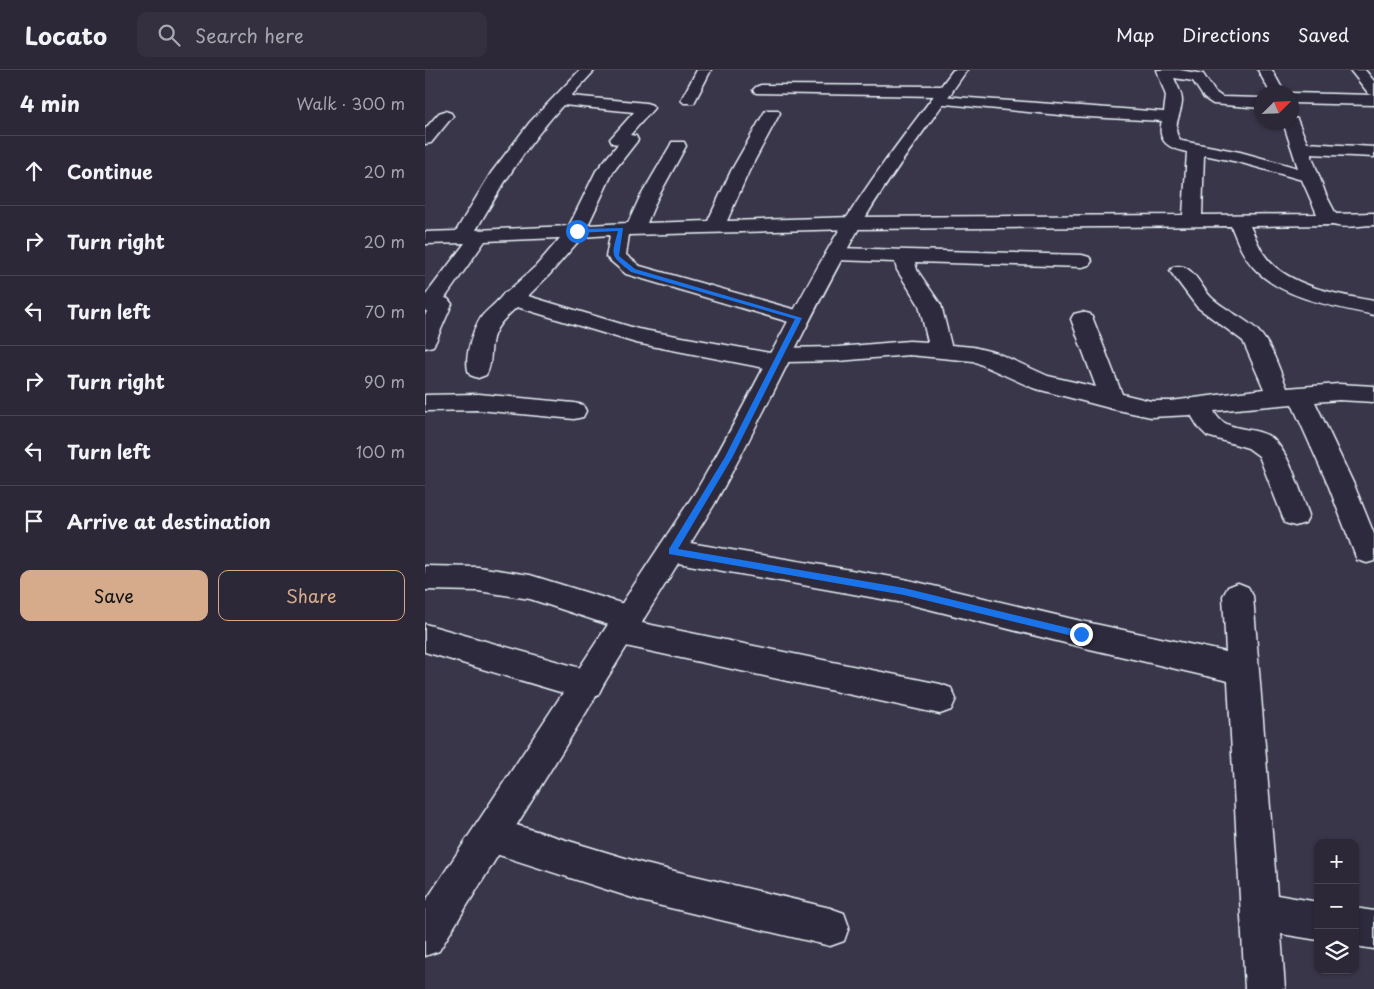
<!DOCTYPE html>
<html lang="en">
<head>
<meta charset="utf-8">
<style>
  body { margin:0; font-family:"Playpen Sans",sans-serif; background:#343040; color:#f1f3f6 }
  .controls { position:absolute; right:15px; bottom:15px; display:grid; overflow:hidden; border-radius:10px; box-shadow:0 1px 4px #0004 }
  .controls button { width:45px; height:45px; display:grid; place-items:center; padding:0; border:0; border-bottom:1px solid #484453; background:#2c2838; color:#f1f3f6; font:25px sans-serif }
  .compass { position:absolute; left:829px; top:15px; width:45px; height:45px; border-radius:50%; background:#2c2838; box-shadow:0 1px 4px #0004; rotate:66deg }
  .stop { position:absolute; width:15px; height:15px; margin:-11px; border:4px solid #1a73e8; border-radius:50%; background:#fff }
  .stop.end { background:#1a73e8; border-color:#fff; box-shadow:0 1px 5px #0008 }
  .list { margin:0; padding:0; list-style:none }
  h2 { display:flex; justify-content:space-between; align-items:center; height:65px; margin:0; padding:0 20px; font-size:21px }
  h2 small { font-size:16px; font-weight:400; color:#a6a6ae }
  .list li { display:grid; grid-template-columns:32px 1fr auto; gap:15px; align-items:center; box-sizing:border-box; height:70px; padding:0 20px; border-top:1px solid #484453 }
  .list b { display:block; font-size:19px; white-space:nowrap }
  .list em { font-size:16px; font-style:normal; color:#a6a6ae }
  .actions { display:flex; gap:10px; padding:15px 20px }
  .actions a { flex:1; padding:11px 0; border:1px solid #d6ab8b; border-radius:10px; text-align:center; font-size:18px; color:#d6ab8b }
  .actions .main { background:#d6ab8b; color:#111 }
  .icon { flex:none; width:28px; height:28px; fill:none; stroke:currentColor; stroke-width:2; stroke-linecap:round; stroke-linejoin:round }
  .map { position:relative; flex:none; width:949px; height:919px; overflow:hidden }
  header { display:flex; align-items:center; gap:30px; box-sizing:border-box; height:70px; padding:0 25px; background:#2c2838; border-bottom:1px solid #484453 }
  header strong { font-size:24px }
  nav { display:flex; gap:28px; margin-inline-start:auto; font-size:18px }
  .search { width:350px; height:45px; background:#343040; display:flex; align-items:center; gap:12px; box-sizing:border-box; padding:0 18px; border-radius:10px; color:#a6a6ae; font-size:19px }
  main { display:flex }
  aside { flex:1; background:#2c2838 }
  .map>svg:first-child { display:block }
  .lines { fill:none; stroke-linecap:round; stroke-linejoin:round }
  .minor-casing { stroke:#e8f1f8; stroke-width:3 }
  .major-casing { stroke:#e8f1f8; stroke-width:3 }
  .minor { fill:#2f2a3d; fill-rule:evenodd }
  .major { fill:#2f2a3d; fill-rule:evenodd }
  .route { fill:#1a73e8 }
</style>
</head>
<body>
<header>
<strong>Locato</strong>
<div class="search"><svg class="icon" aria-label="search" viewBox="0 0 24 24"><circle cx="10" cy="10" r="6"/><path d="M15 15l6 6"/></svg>Search here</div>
<nav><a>Map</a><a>Directions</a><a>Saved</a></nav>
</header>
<main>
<aside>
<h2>4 min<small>Walk · 300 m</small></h2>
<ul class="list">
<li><svg class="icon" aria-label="ahead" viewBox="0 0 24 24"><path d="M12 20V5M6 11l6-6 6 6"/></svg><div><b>Continue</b></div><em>20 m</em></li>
<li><svg class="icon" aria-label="right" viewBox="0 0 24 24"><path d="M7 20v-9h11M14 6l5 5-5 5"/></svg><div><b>Turn right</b></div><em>20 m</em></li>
<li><svg class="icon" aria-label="left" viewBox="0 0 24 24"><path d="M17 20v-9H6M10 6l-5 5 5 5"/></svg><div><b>Turn left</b></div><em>70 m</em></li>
<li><svg class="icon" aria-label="right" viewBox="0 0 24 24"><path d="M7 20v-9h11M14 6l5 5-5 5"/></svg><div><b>Turn right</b></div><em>90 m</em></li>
<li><svg class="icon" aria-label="left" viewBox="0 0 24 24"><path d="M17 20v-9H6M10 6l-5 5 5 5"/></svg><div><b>Turn left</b></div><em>100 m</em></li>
<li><svg class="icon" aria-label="arrive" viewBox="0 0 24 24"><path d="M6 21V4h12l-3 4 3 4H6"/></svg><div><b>Arrive at destination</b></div></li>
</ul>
<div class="actions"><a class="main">Save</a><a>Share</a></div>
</aside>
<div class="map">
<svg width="949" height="919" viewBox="0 0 949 919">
  <rect width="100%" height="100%" fill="#3a364a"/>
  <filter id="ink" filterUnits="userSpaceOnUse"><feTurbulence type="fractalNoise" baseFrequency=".02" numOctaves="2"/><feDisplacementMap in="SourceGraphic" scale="10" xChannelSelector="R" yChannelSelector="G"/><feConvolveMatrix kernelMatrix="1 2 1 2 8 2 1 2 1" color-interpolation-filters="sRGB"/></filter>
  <g filter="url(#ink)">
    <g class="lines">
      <g class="minor-casing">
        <g id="minor">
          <path d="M 155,0 L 170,0 L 146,26 L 221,33 L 227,35 L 229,38 L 205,65 L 211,66 L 213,70 L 188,102 L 163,155 L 203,153 L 214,129 L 245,76 L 247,72 L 259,72 L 261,76 L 232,129 L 222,153 L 283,151 L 306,101 L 339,43 L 341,40 L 353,40 L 355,43 L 324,101 L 302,151 L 428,147 L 758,145 L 762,82 C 745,79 731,72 737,51 L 645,46 L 509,33 L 506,30 L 509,27 L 513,26 L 331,23 L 328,20 L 331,17 L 336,15 L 520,16 L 525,18 L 528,21 L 525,24 L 516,26 L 739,42 L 741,26 L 732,0 L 755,0 L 778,4 L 790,22 L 797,27 L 836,28 L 836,38 L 788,34 L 779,28 L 768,11 L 749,8 C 752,15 757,23 757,31 C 757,44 744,61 757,71 L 815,82 L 873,98 L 858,52 L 866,52 L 866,47 L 872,49 L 882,73 L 949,77 L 949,87 L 886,84 L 901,125 L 911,144 L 949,143 L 949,155 C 935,155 921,159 908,155 L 825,156 C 830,166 834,178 841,187 C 862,216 915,225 949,231 L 949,245 C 909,236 856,229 828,197 C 817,185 812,170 806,156 L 428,159 L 204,165 L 201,185 L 215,196 L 382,243 L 385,248 L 382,253 L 374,255 L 201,204 L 181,187 L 185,165 L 157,167 L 125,204 L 103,226 L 213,259 L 345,283 L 347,280 L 355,278 L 413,277 L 484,271 L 503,272 L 494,235 L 472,200 L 470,192 L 411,190 L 404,188 L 401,184 L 404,180 L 411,178 L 657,185 L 664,187 L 667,191 L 664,195 L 657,197 L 490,192 L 492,200 L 516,235 L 526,275 L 548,277 L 572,283 L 623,306 L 671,317 L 646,249 L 649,244 L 657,242 L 665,244 L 668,249 L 697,324 L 726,331 L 746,331 L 839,319 L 818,271 L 772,237 L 745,201 L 748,197 C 768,192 774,216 787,228 C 800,240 825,251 834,262 C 848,277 854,300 862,318 L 914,314 L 949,316 L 949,332 L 914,330 L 890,332 L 930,417 L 949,464 L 949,491 L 942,493 L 932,490 L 904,417 L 867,334 L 789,341 C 799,364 830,355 847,368 C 865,383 876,424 884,445 L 880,453 L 870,456 L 860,453 L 834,386 L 823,378 L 782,366 L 774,358 L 766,345 L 726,347 L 688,339 L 608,318 L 548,291 L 484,285 L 413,291 L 361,292 L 358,297 L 350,300 L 211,273 L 92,237 C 81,247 69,257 67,273 C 65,284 67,296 61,305 L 53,308 L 45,305 C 37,292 48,258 57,246 C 64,238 73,232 79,223 L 82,222 L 111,196 L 135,168 L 60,171 L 20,228 L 23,229 L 27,234 L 11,271 L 8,276 L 0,278 L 0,246 L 2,241 L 0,241 L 0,226 L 40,173 L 0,174 L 0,162 L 31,161 L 66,103 L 105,52 ZM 138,35 L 209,42 L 185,69 L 187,73 L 193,74 L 171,101 L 144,156 L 51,160 C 77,115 103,73 138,35 ZM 779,85 L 813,92 L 877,110 L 892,144 L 777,145 Z"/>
          <polygon points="272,0 286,0 269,33 259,33 256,30"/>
          <polygon points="833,0 847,0 859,22 845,22"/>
          <polygon points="925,0 940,0 949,11 949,35 866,33 866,23 948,25 944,24"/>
          <polygon points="20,41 26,43 28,46 6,73 0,74 0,59 14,43"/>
          <polygon points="54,324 149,333 158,335 161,341 158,347 149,349 54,340 0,341 0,325"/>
          <polygon points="247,470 479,509 656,551 801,582 798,526 803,517 813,513 823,517 828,526 852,825 893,832 893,870 856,864 860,919 820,919 803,611 656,577 479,533 247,492 237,489 233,481 237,473"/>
          <polygon points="0,496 53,497 105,505 215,539 219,548 217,553 515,614 526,618 531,629 526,640 515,644 196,575 185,571 181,562 184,555 105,529 53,521 0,520"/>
          <polygon points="0,554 162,600 173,605 178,615 173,625 162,630 0,582"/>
          <polygon points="65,747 220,794 405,838 419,843 424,857 419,871 405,876 220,832 52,778 47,765 52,752"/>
          <polygon points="930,838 949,841 949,879 930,876"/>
        </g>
      </g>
      <g class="major-casing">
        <path id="major" d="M 528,0 L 542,0 C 507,51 468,100 437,153 C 384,245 341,342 289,435 L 14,881 L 0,886 L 0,832 L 271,421 C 323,333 366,239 419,152 C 452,99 491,50 528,0 Z"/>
      </g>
      <use href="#minor" class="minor"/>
      <use href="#major" class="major"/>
    </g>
  </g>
  <path class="route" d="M 198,158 L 194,186 L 210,199 L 377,248 L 307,388 L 253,479 L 479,518 L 656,561 L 660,564 L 659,567 L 656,568 L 479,525 L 244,484 L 244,479 L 300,387 L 370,249 L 206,202 C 185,185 186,187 193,161 L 152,163 L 149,161 L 152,159 Z"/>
</svg>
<div class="controls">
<button>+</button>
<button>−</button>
<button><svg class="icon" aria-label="layers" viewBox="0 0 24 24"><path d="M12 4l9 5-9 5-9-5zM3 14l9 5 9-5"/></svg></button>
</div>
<svg class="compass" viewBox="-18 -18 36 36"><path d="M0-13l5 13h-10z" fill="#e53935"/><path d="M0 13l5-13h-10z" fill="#a6a6ae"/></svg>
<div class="stop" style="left:152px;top:161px"></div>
<div class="stop end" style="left:656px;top:564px"></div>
</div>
</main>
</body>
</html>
